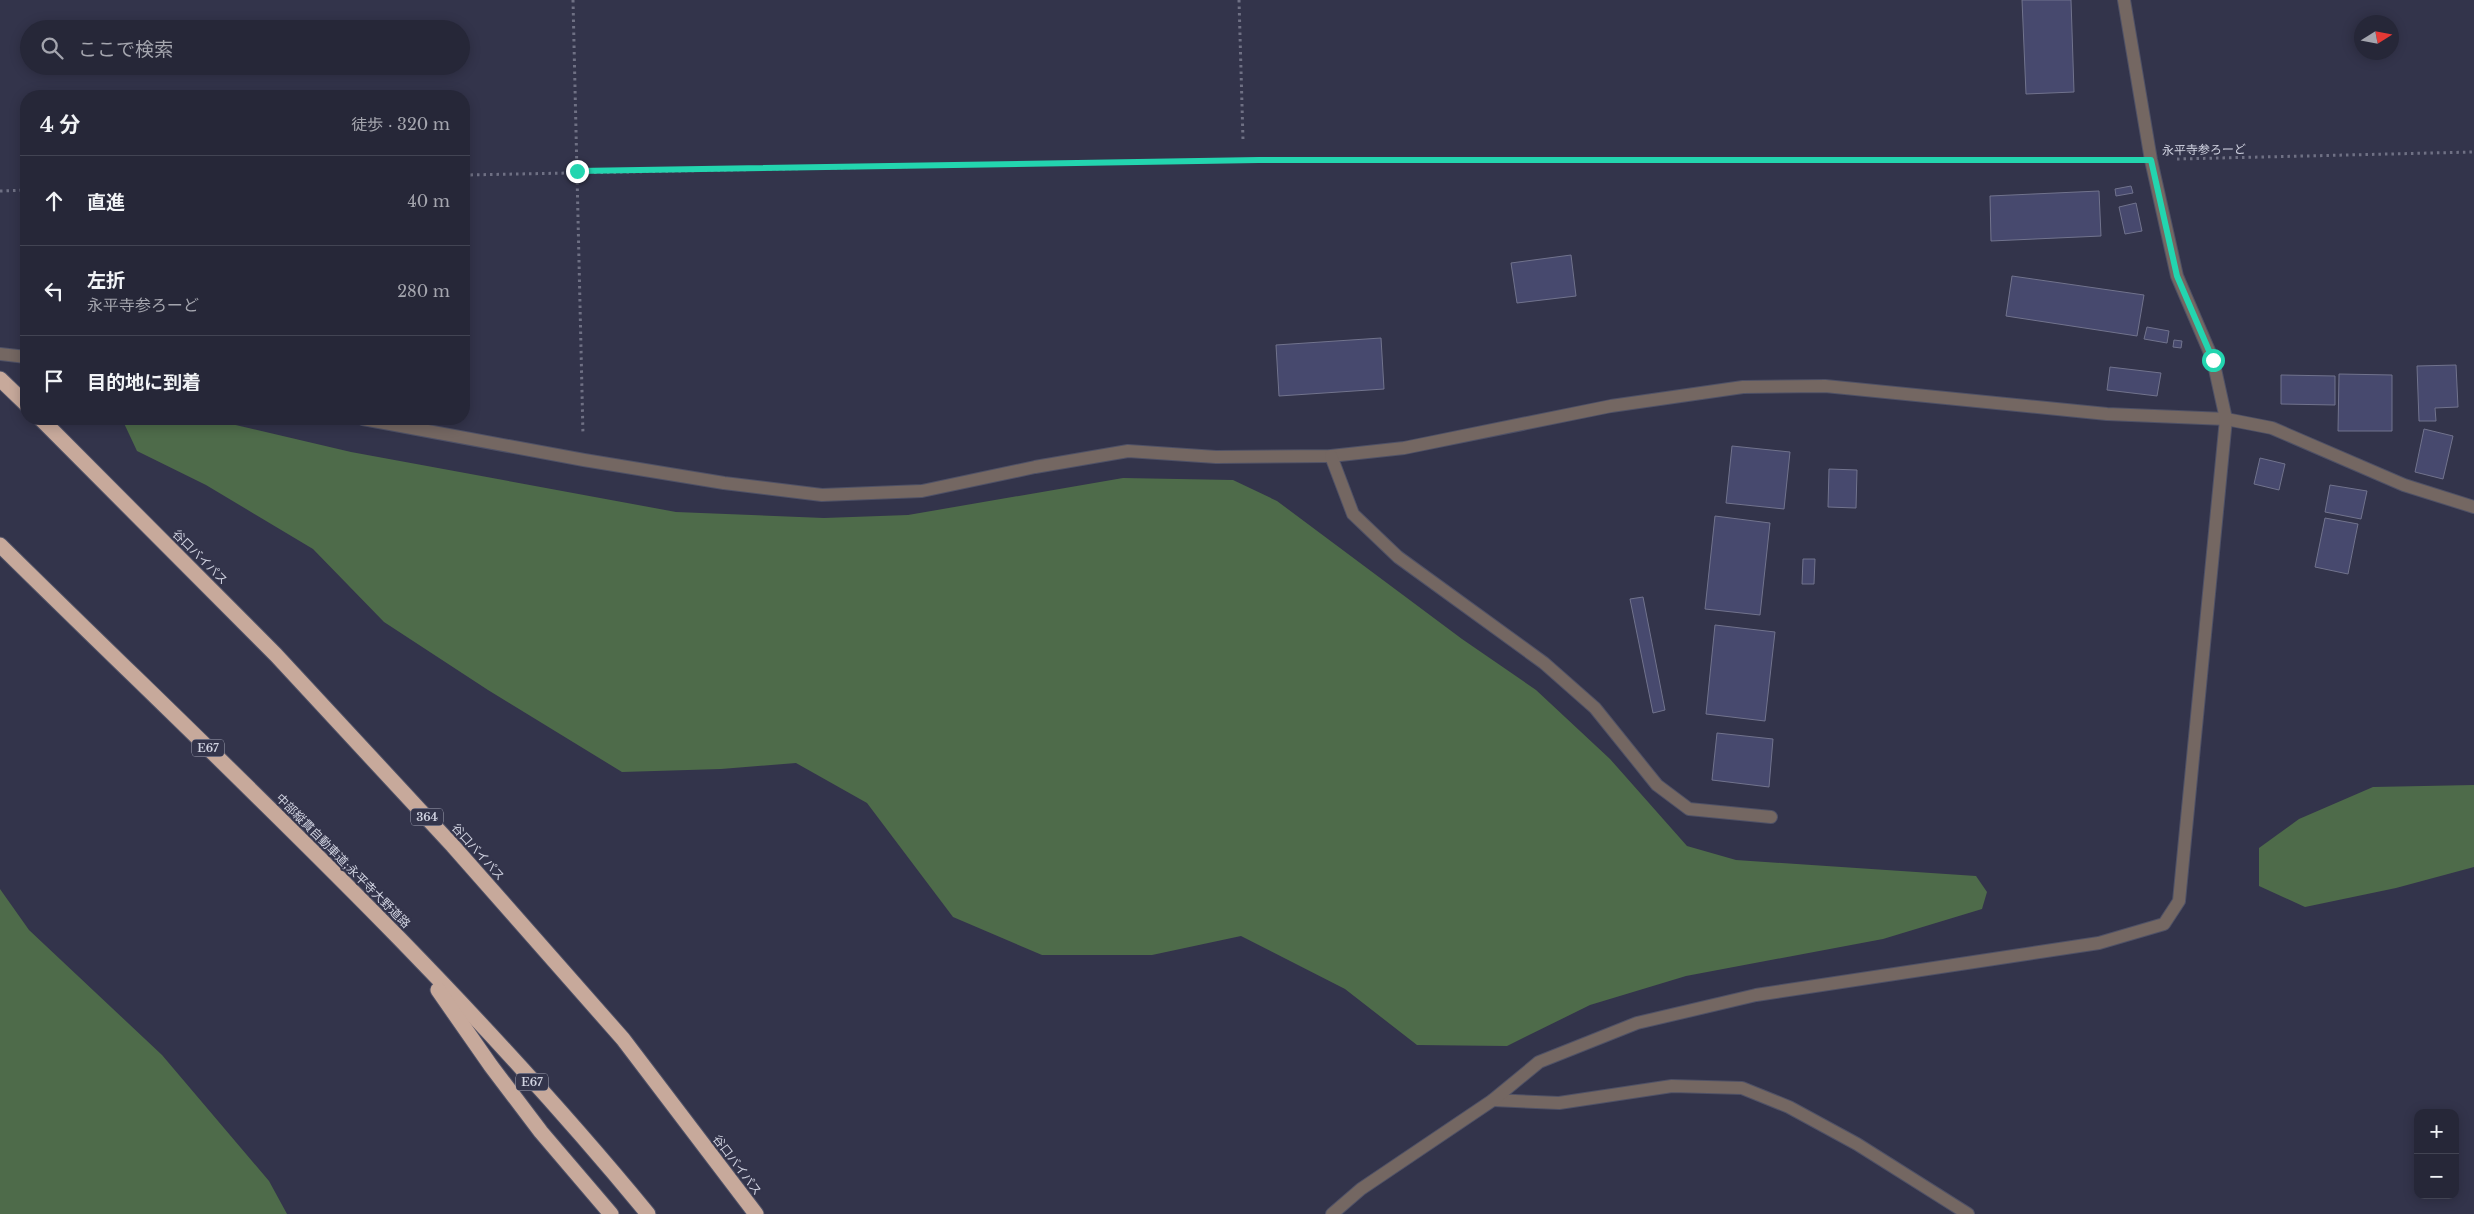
<!DOCTYPE html>
<html lang="ja">
<head>
<meta charset="utf-8">
<style>
  body { margin:0; font-family:"Libre Baskerville","Noto Sans JP",serif; background:#323343; color:#f1f3f6 }
  .controls { position:absolute; right:15px; bottom:15px; display:grid; overflow:hidden; border-radius:10px; box-shadow:0 2px 12px #0003 }
  .controls button { width:45px; height:45px; display:grid; place-items:center; padding:0; border:0; border-bottom:1px solid #424453; background:#262738; color:#f1f3f6; font:25px sans-serif }
  .compass { position:absolute; left:2354px; top:15px; width:45px; height:45px; border-radius:50%; background:#262738; box-shadow:0 2px 12px #0003; rotate:79deg }
  .stop { position:absolute; width:15px; height:15px; margin:-11px; border:4px solid #23d5af; border-radius:50%; background:#fff }
  .stop.end { background:#23d5af; border-color:#fff; box-shadow:0 1px 5px #0008 }
  .list { margin:0; padding:0; list-style:none }
  h2 { display:flex; justify-content:space-between; align-items:center; height:65px; margin:0; padding:0 20px; font-size:21px }
  h2 small { font-size:16px; font-weight:400; color:#a4a5ae }
  .list li { display:grid; grid-template-columns:32px 1fr auto; gap:15px; align-items:center; box-sizing:border-box; height:90px; padding:0 20px; border-top:1px solid #424453 }
  .list b { display:block; font-size:19px; white-space:nowrap }
  .list p { margin:0; font-size:16px; white-space:nowrap; color:#a4a5ae }
  .list em { font-size:16px; font-style:normal; color:#a4a5ae }
  .icon { flex:none; width:28px; height:28px; fill:none; stroke:currentColor; stroke-width:2; stroke-linecap:round; stroke-linejoin:round }
  .map { position:relative; flex:none; width:2474px; height:1214px; overflow:hidden }
  .search { position:absolute; background:#262738; box-shadow:0 2px 12px #0003; left:20px; top:20px; width:450px; height:55px; display:flex; align-items:center; gap:12px; box-sizing:border-box; padding:0 18px; border-radius:28px; color:#a4a5ae; font-size:19px }
  .panel { position:absolute; background:#262738; box-shadow:0 2px 12px #0003; left:20px; top:90px; width:450px; height:335px; border-radius:20px }
  .map>svg:first-child { display:block }
  .forest { fill:#4e6b4a }
  .building { fill:#47496e; stroke:#71738d }
  .lines { fill:none; stroke-linecap:round; stroke-linejoin:round }
  .minor-casing { stroke:#4f5166; stroke-width:14 }
  .highway-casing { stroke:#4f5166; stroke-width:17 }
  .path { stroke:#6f7084; stroke-width:3; stroke-dasharray:2.5 4; stroke-linecap:butt }
  .minor { stroke:#746762; stroke-width:12 }
  .highway { stroke:#c7a99b; stroke-width:15 }
  .route { stroke:#23d5af; stroke-width:6 }
  .labels { text-anchor:middle; stroke-width:4; stroke-linejoin:round; paint-order:stroke }
  .shield { fill:#33344b; stroke:#a2a3b4; stroke-width:1 }
  .shield-label { font-size:11px; font-weight:bold; fill:#d1d3e1 }
  .street-label { font-size:12px; fill:#d1d3e1; stroke:#33344b }
</style>
</head>
<body>
<div class="map">
<svg width="2474" height="1214" viewBox="0 0 2474 1214">
  <rect width="100%" height="100%" fill="#33344b"/>
  <g class="forest">
    <polygon points="122,419 210,419 351,452 676,512 824,518 908,515 1123,478 1233,480 1277,501 1462,639 1536,690 1610,759 1687,846 1736,860 1976,876 1987,892 1982,909 1883,939 1686,976 1590,1005 1507,1046 1417,1045 1345,989 1241,936 1152,955 1042,955 953,917 867,803 796,763 721,769 622,772 488,690 384,622 313,549 206,485 137,451"/>
    <polygon points="2474,785 2474,867 2396,888 2305,907 2259,886 2259,848 2299,819 2373,787"/>
    <polygon points="0,889 29,930 162,1055 269,1181 287,1214 0,1214"/>
  </g>
  <g class="building">
    <polygon points="2022,0 2071,0 2074,92 2026,94"/>
    <polygon points="2131,186 2133,193 2116,196 2115,189"/>
    <polygon points="2099,191 2101,236 1991,241 1990,196"/>
    <polygon points="2136,203 2142,231 2125,234 2119,207"/>
    <polygon points="1571,255 1576,296 1517,303 1511,263"/>
    <polygon points="2012,276 2144,295 2137,336 2006,316"/>
    <polygon points="2147,327 2169,331 2167,343 2144,339"/>
    <polygon points="1381,338 1384,389 1279,396 1276,345"/>
    <polygon points="2174,340 2182,341 2181,348 2173,347"/>
    <polygon points="2456,365 2458,407 2435,408 2436,421 2419,421 2417,366"/>
    <polygon points="2110,367 2161,373 2157,396 2107,390"/>
    <polygon points="2339,374 2392,375 2392,431 2338,431"/>
    <polygon points="2281,375 2335,376 2335,405 2281,404"/>
    <polygon points="2424,429 2453,436 2443,479 2415,472"/>
    <polygon points="1732,446 1790,452 1784,509 1726,503"/>
    <polygon points="2260,458 2285,464 2279,490 2254,484"/>
    <polygon points="1829,469 1857,470 1856,508 1828,507"/>
    <polygon points="2330,485 2367,491 2361,519 2325,512"/>
    <polygon points="1715,516 1770,523 1760,615 1705,609"/>
    <polygon points="2325,518 2358,524 2348,574 2315,567"/>
    <polygon points="1803,559 1815,559 1814,584 1802,584"/>
    <polygon points="1643,597 1665,710 1653,713 1630,599"/>
    <polygon points="1715,625 1775,632 1765,721 1706,714"/>
    <polygon points="1717,733 1773,739 1769,787 1712,780"/>
  </g>
  <g class="lines">
    <g class="minor-casing">
      <g id="minor">
        <polyline points="0,354 26,357"/>
        <polyline points="363,419 584,460 724,483 822,495 922,491 1035,467 1128,451 1216,457 1331,456 1404,448 1611,406 1743,387 1825,386 2107,414 2226,419 2272,428 2404,485 2474,507"/>
        <polyline points="1331,456 1353,514 1398,557 1544,663 1595,708 1657,785 1689,809 1771,817"/>
        <polyline points="1493,1100 1559,1103 1672,1086 1742,1088 1789,1107 1857,1144 1968,1214"/>
        <polyline points="1332,1214 1361,1189 1493,1100 1539,1062 1637,1023 1756,995 2099,943 2164,924 2179,901 2226,419 2213,360 2177,276 2151,160 2124,0"/>
      </g>
    </g>
    <g class="highway-casing">
      <g id="highway">
        <polyline points="0,379 26,404"/>
        <polyline points="41,419 276,655 453,846 623,1039 756,1214"/>
        <path d="M 0,545 C 221,763 451,974 648,1214"/>
        <polyline points="438,990 491,1066 541,1132 611,1214"/>
      </g>
    </g>
    <g class="path">
      <polyline points="573,0 583,435"/>
      <polyline points="1239,0 1243,140"/>
      <polyline points="2177,159 2474,152"/>
      <polyline points="464,175 1259,160 2126,160"/>
      <polyline points="0,191 26,190"/>
    </g>
    <use href="#minor" class="minor"/>
    <use href="#highway" class="highway"/>
  </g>
  <g class="lines">
    <polyline class="route" points="577,171 1259,160 2151,160 2177,276 2213,360"/>
  </g>
  <g class="labels">
    <g class="shield">
      <rect x="192" y="739.5" width="32" height="17" rx="4"/>
      <rect x="411" y="808.5" width="32" height="17" rx="4"/>
      <rect x="516" y="1073.5" width="32" height="17" rx="4"/>
    </g>
    <g class="shield-label">
      <text x="208" y="752">E67</text>
      <text x="427" y="821">364</text>
      <text x="532" y="1086">E67</text>
    </g>
    <g class="street-label">
      <text transform="translate(2204 150) rotate(-1)" y="4">永平寺参ろーど</text>
      <text transform="translate(200 557) rotate(45)" y="4">谷口バイパス</text>
      <text transform="translate(478 852) rotate(48)" y="4">谷口バイパス</text>
      <text transform="translate(343 861) rotate(45)" y="4">中部縦貫自動車道;永平寺大野道路</text>
      <text transform="translate(737 1165) rotate(53)" y="4">谷口バイパス</text>
    </g>
  </g>
</svg>
<div class="controls">
<button>+</button>
<button>−</button>
</div>
<svg class="compass" viewBox="-18 -18 36 36"><path d="M0-13l5 13h-10z" fill="#e53935"/><path d="M0 13l5-13h-10z" fill="#a4a5ae"/></svg>
<div class="stop" style="left:2213px;top:360px"></div>
<div class="stop end" style="left:577px;top:171px"></div>
<div class="search"><svg class="icon" aria-label="search" viewBox="0 0 24 24"><circle cx="10" cy="10" r="6"/><path d="M15 15l6 6"/></svg>ここで検索</div>
<section class="panel">
<h2>4 分<small>徒歩 · 320 m</small></h2>
<ul class="list">
<li><svg class="icon" aria-label="ahead" viewBox="0 0 24 24"><path d="M12 20V5M6 11l6-6 6 6"/></svg><div><b>直進</b></div><em>40 m</em></li>
<li><svg class="icon" aria-label="left" viewBox="0 0 24 24"><path d="M17 20v-9H6M10 6l-5 5 5 5"/></svg><div><b>左折</b><p>永平寺参ろーど</p></div><em>280 m</em></li>
<li><svg class="icon" aria-label="arrive" viewBox="0 0 24 24"><path d="M6 21V4h12l-3 4 3 4H6"/></svg><div><b>目的地に到着</b></div></li>
</ul>
</section>
</div>
</body>
</html>
